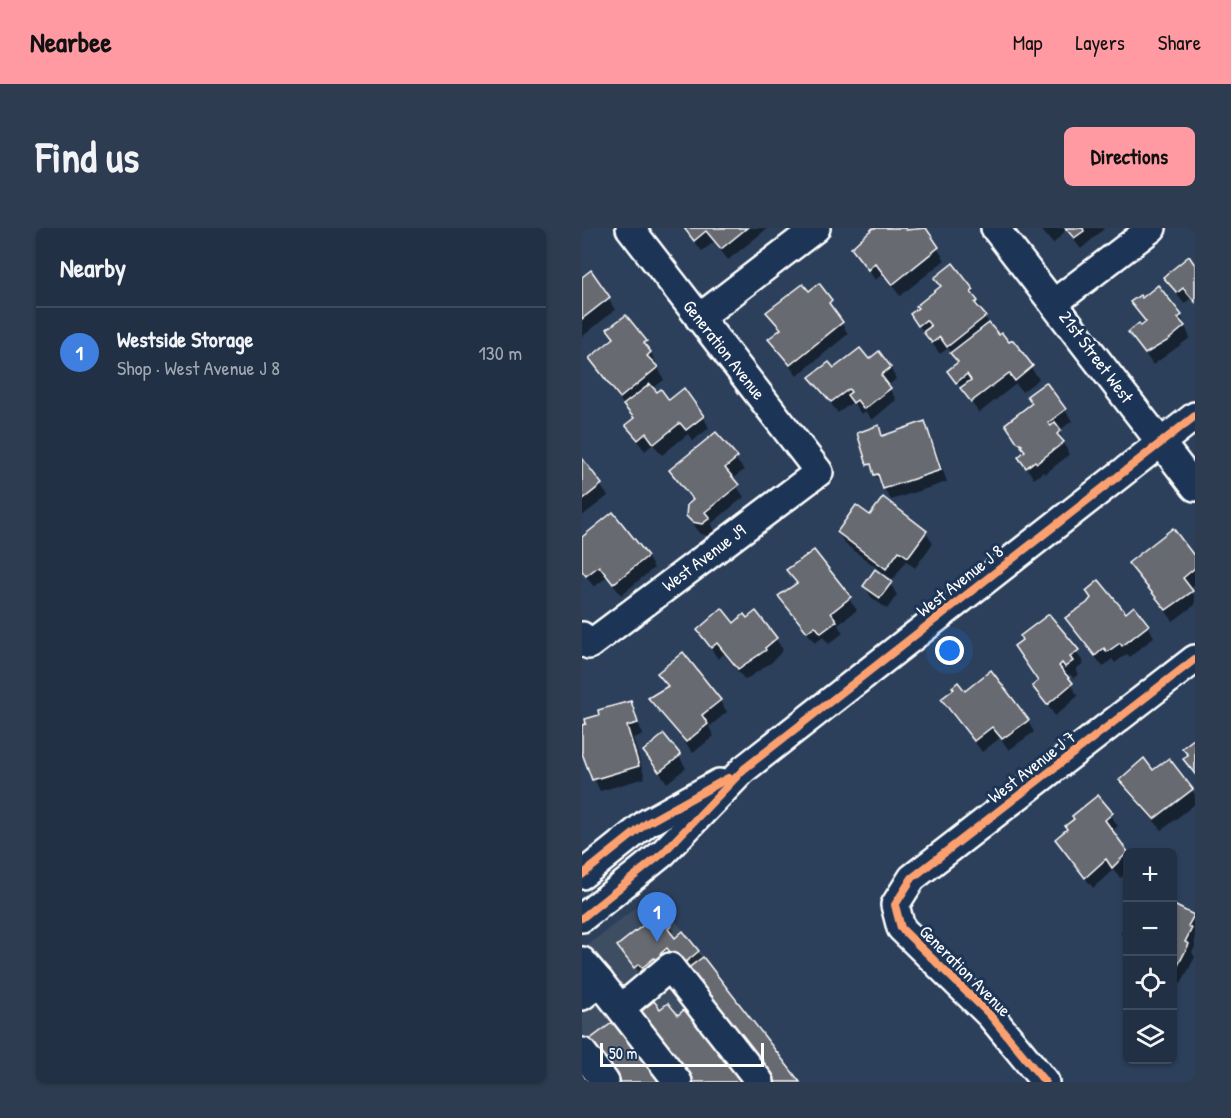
<!DOCTYPE html>
<html lang="en">
<head>
<meta charset="utf-8">
<style>
  body { margin:0; font-family:"Patrick Hand",sans-serif; background:#2d3c50; color:#f1f3f6 }
  .controls { position:absolute; right:18px; bottom:18px; display:grid; overflow:hidden; border-radius:9px; box-shadow:0 2px 4px #0004 }
  .controls button { width:54px; height:54px; display:grid; place-items:center; padding:0; border:0; border-bottom:2px solid #3e4b5e; background:#213045; color:#f1f3f6; font:30px sans-serif }
  .scale { position:absolute; left:18px; bottom:15px; width:164px; box-sizing:border-box; padding-left:6px; border:3px solid #fff; border-top:0; font-size:16px; line-height:21px; white-space:nowrap; color:#fff; -webkit-text-stroke:4px #1d3557; paint-order:stroke }
  .you { position:absolute; left:368px; top:423px; width:21px; height:21px; margin:-15px; border:4px solid #fff; border-radius:50%; background:#1a73e8; box-shadow:0 0 0 9px #1a73e833 }
  .badge { display:grid; place-items:center; width:39px; height:39px; border-radius:50%; background:#ff9aa2; color:#fff; font-size:20px; font-weight:700 }
  .pin { position:absolute; translate:-50% -50px; filter:drop-shadow(0 2px 3px #0008) }
  .pin::after { content:''; position:absolute; top:32px; width:21px; height:18px; background:inherit; clip-path:polygon(0 0,100% 0,50% 100%) }
  .list { margin:0; padding:0; list-style:none }
  h2 { display:flex; justify-content:space-between; align-items:center; height:78px; margin:0; padding:0 24px; font-size:26px }
  h2 small { font-size:20px; font-weight:400; color:#a2a9b3 }
  .list li { display:grid; grid-template-columns:39px 1fr auto; gap:18px; align-items:center; box-sizing:border-box; height:90px; padding:0 24px; border-top:2px solid #3e4b5e }
  .list b { display:block; font-size:22px; white-space:nowrap }
  .list p { margin:0; font-size:20px; white-space:nowrap; color:#a2a9b3 }
  .list em { font-size:20px; font-style:normal; color:#a2a9b3 }
  .icon { flex:none; width:33px; height:33px; fill:none; stroke:currentColor; stroke-width:2; stroke-linecap:round; stroke-linejoin:round }
  .map { position:relative; flex:none; width:613px; height:854px; overflow:hidden; border-radius:9px }
  header { display:flex; align-items:center; gap:36px; box-sizing:border-box; height:84px; padding:0 30px; background:#ff9aa2; color:#111 }
  header strong { font-size:28px }
  nav { display:flex; gap:33px; margin-inline-start:auto; font-size:21px }
  .intro { display:flex; align-items:center; justify-content:space-between; box-sizing:border-box; height:144px; padding:0 36px }
  h1 { margin:0; font-size:42px }
  .button { padding:15px 27px; border-radius:9px; background:#ff9aa2; color:#111; font-size:21px; font-weight:700 }
  main { display:flex; gap:36px; padding:0 36px }
  aside { flex:1; background:#213045; border-radius:9px; box-shadow:0 2px 4px #0004 }
  .map>svg:first-child { display:block }
  .built { fill:#3e4d62 }
  .shadow { fill:#0007 }
  .building { fill:#676a71; stroke:#fff; stroke-width:1.5 }
  .lines { fill:none; stroke-linecap:round; stroke-linejoin:round }
  .minor-casing { stroke:#fff; stroke-width:32 }
  .minor { stroke:#1d3557; stroke-width:27 }
  .cycleway-casing { stroke:#1d3557; stroke-width:11 }
  .cycleway { stroke:#fca06f; stroke-width:8 }
  .labels { text-anchor:middle; stroke-width:6; stroke-linejoin:round; paint-order:stroke }
  .street-label { font-size:18px; fill:#fff; stroke:#1d3557 }
</style>
</head>
<body>
<header>
<strong>Nearbee</strong>
<nav><a>Map</a><a>Layers</a><a>Share</a></nav>
</header>
<div class="intro"><h1>Find us</h1><a class="button">Directions</a></div>
<main>
<aside>
<h2>Nearby<small></small></h2>
<ul class="list">
<li><span class="badge" style="background:#3f7fe0">1</span><div><b>Westside Storage</b><p>Shop · West Avenue J 8</p></div><em>130 m</em></li>
</ul>
</aside>
<div class="map">
<svg width="613" height="854" viewBox="0 0 613 854">
  <rect width="100%" height="100%" fill="#2c405c"/>
  <filter id="ink" filterUnits="userSpaceOnUse"><feTurbulence type="fractalNoise" baseFrequency=".0167" numOctaves="2"/><feDisplacementMap in="SourceGraphic" scale="12" xChannelSelector="R" yChannelSelector="G"/><feConvolveMatrix kernelMatrix="1 2 1 2 8 2 1 2 1" color-interpolation-filters="sRGB"/></filter>
  <g filter="url(#ink)">
    <polygon class="built" points="72,665 219,854 0,854 0,722"/>
    <g class="shadow">
      <polygon points="101,0 186,0 146,32 132,14 120,23"/>
      <polygon points="294,0 321,0 324,5 330,0 342,0 363,32 318,68 301,46 293,52 271,20"/>
      <polygon points="458,0 521,0 522,1 499,21 484,2 471,16"/>
      <polygon points="371,37 391,63 407,96 417,110 427,116 430,114 457,151 440,164 434,156 397,185 367,143 376,136 373,129 366,120 358,126 329,87 360,59 354,50"/>
      <polygon points="613,39 613,75 609,70 602,76 583,49"/>
      <polygon points="0,51 26,70 33,82 0,109"/>
      <polygon points="237,58 266,106 215,148 188,112 199,103 186,85 227,65"/>
      <polygon points="576,59 599,88 608,110 571,137 548,104 564,96 550,75 559,72"/>
      <polygon points="43,89 64,114 82,152 70,161 87,174 121,188 127,200 111,213 106,206 80,227 71,216 63,223 52,209 45,197 52,192 9,130 32,111 27,102"/>
      <polygon points="286,134 308,139 314,151 306,158 314,172 290,192 283,183 279,186 271,174 256,185 229,149"/>
      <polygon points="483,182 490,193 477,203 487,227 463,246 461,244 452,251 438,230 443,225 432,208"/>
      <polygon points="343,195 349,207 365,254 309,272 287,236 296,199 302,209"/>
      <polygon points="134,206 162,242 150,251 162,269 129,296 133,303 127,308 118,306 113,300 106,288 111,274 88,243"/>
      <polygon points="0,232 26,268 0,288"/>
      <polygon points="288,289 344,304 351,315 333,340 324,333 311,352 263,316 256,304"/>
      <polygon points="0,311 65,328 72,340 39,367 25,349 12,359 0,343"/>
      <polygon points="232,324 275,382 256,397 261,405 247,416 241,409 233,415 198,368 215,356 206,342"/>
      <polygon points="613,331 613,357 608,361 613,369 613,377 591,393 548,335"/>
      <polygon points="308,355 315,367 305,381 289,369 283,358"/>
      <polygon points="506,376 544,387 566,397 572,409 548,429 545,426 533,435 530,431 521,439 485,391"/>
      <polygon points="467,388 502,435 494,441 497,446 491,450 488,446 484,449 496,468 473,488 452,458 457,454 433,419"/>
      <polygon points="151,397 194,411 201,422 190,434 163,452 142,426 136,431 116,402"/>
      <polygon points="77,445 138,473 145,484 127,499 132,508 111,525 68,471 86,459"/>
      <polygon points="382,465 446,493 452,504 427,522 418,510 400,524 361,471"/>
      <polygon points="48,475 61,507 51,510 63,550 18,563 0,525 0,498"/>
      <polygon points="63,523 97,528 104,540 85,555"/>
      <polygon points="571,544 610,562 613,567 613,576 580,602 546,564 539,553"/>
      <polygon points="516,569 536,598 530,603 546,626 546,645 538,650 531,642 511,660 474,612"/>
      <polygon points="590,678 611,688 613,692 613,719 610,724 613,729 599,756 590,752"/>
      <polygon points="546,693 546,716 539,705"/>
      <polygon points="89,698 92,703 88,706 93,712 101,705 216,854 193,854 89,725 64,744 61,740 57,744 40,723"/>
    </g>
    <g class="building">
      <polygon points="102,0 165,0 139,21 124,3 112,13"/>
      <polygon points="291,0 323,0 324,2 344,0 357,19 310,57 293,35 286,42 269,20"/>
      <polygon points="483,0 501,0 502,3 492,10"/>
      <polygon points="607,28 613,37 613,74 601,60 595,65 581,49"/>
      <polygon points="371,35 392,62 389,64 396,73 393,75 404,88 365,119 358,109 350,115 341,104 349,98 344,92 336,98 328,86 336,80 334,78 359,58 352,50"/>
      <polygon points="9,42 28,69 0,91 0,49"/>
      <polygon points="237,55 250,72 247,75 261,94 208,137 186,111 199,101 184,84 221,56 227,63"/>
      <polygon points="576,57 600,87 596,90 603,98 585,113 563,126 546,104 557,95 559,98 564,94 548,74 558,67 560,70"/>
      <polygon points="44,87 65,113 62,115 69,124 65,128 76,139 38,170 7,130 32,110 25,101"/>
      <polygon points="407,95 417,107 420,105 427,114 431,112 451,138 433,153 427,145 389,174 378,160 389,152 385,146 374,155 365,143 376,134 368,125"/>
      <polygon points="278,120 287,131 297,123 309,139 299,147 309,160 282,181 275,172 271,175 265,167 269,164 267,161 249,174 227,149 247,134 252,140"/>
      <polygon points="464,154 484,181 466,195 469,198 473,194 479,202 475,206 482,214 455,235 453,233 444,240 436,229 443,223 439,218 440,217 435,214 423,196 450,175 445,168"/>
      <polygon points="68,156 75,164 79,161 87,172 102,160 122,188 104,202 98,195 72,216 64,205 56,212 43,197 52,190 41,177"/>
      <polygon points="343,193 359,242 301,261 296,246 292,247 289,236 285,237 275,205 297,197 300,208"/>
      <polygon points="134,204 156,229 143,240 157,257 123,284 128,290 120,296 110,294 104,288 105,277 111,272 87,242"/>
      <polygon points="0,230 20,256 0,272"/>
      <polygon points="301,269 345,303 326,329 317,323 304,341 255,304 274,277 288,287"/>
      <polygon points="31,284 66,328 31,356 17,338 4,348 0,343 0,309"/>
      <polygon points="591,300 613,329 613,340 601,350 611,363 584,382 546,335"/>
      <polygon points="232,322 269,369 249,385 255,393 239,405 233,398 225,404 196,368 215,355 204,342"/>
      <polygon points="293,341 310,354 298,370 281,358"/>
      <polygon points="517,352 544,385 552,378 567,397 540,418 538,415 525,424 522,420 513,428 483,390 505,375 509,370 504,363"/>
      <polygon points="140,380 152,395 162,386 165,390 174,383 195,410 183,420 184,422 156,441 135,415 129,420 115,402"/>
      <polygon points="467,386 497,422 488,429 491,433 483,439 480,435 477,438 491,455 465,477 450,458 456,453 432,418 440,412 438,408"/>
      <polygon points="101,424 139,472 120,487 126,496 104,514 66,470 86,458 75,445"/>
      <polygon points="409,442 447,492 420,511 410,499 392,513 359,471 372,461 370,459 376,454 383,463"/>
      <polygon points="49,473 56,495 45,498 57,538 10,552 0,525 0,497 4,496 3,491 17,487 16,482"/>
      <polygon points="82,506 99,527 77,544 61,523"/>
      <polygon points="613,510 613,546 601,531 606,527 600,520"/>
      <polygon points="562,530 571,542 587,530 611,561 572,591 537,552"/>
      <polygon points="516,567 531,585 523,592 546,624 530,640 524,631 503,650 473,611 485,601 483,598 492,591 490,588"/>
      <polygon points="590,676 612,687 606,698 610,700 603,714 607,716 592,745"/>
      <polygon points="79,683 90,697 86,701 93,710 101,703 117,723 99,738 85,720 78,726 81,729 75,734 72,730 60,740 57,736 52,740 35,718"/>
      <polygon points="121,729 218,854 193,854 105,741"/>
      <polygon points="72,773 78,781 86,775 96,787 104,780 161,854 109,854 56,786"/>
      <polygon points="31,794 78,854 39,854 7,812"/>
    </g>
    <g class="lines">
      <g class="minor-casing">
        <g id="minor">
          <polyline points="413,0 613,259"/>
          <polyline points="472,75 570,0"/>
          <polyline points="117,90 234,0"/>
          <polyline points="0,408 7,417 237,244 48,0"/>
          <polyline points="0,647 65,595 137,555"/>
          <polyline points="0,690 81,625 162,541 613,188"/>
          <polyline points="0,733 18,754 0,768"/>
          <polyline points="18,754 96,854"/>
          <polyline points="39,780 88,739 178,854"/>
          <polyline points="0,824 23,854"/>
          <polyline points="463,854 408,787 319,700 313,677 330,650 613,431"/>
        </g>
      </g>
      <use href="#minor" class="minor"/>
      <g class="cycleway-casing">
        <g id="cycleway">
          <polyline points="0,647 65,595 146,550"/>
          <polyline points="0,690 81,625 162,541 613,188"/>
          <polyline points="463,854 408,787 319,700 313,677 330,650 613,431"/>
        </g>
      </g>
      <use href="#cycleway" class="cycleway"/>
    </g>
  </g>
  <g class="labels">
    <g class="street-label">
      <text transform="translate(142 122) rotate(52)" y="6">Generation Avenue</text>
      <text transform="translate(514 129) rotate(53)" y="6">21st Street West</text>
      <text transform="translate(122 330) rotate(-37)" y="6">West Avenue J9</text>
      <text transform="translate(378 353) rotate(-38)" y="6">West Avenue J 8</text>
      <text transform="translate(450 539) rotate(-38)" y="6">West Avenue J 7</text>
      <text transform="translate(383 743) rotate(45)" y="6">Generation Avenue</text>
    </g>
  </g>
</svg>
<div class="controls">
<button>+</button>
<button>−</button>
<button><svg class="icon" aria-label="locate" viewBox="0 0 24 24"><circle cx="12" cy="12" r="6"/><path d="M12 2v4M12 18v4M2 12h4M18 12h4"/></svg></button>
<button><svg class="icon" aria-label="layers" viewBox="0 0 24 24"><path d="M12 4l9 5-9 5-9-5zM3 14l9 5 9-5"/></svg></button>
</div>
<div class="scale">50 m</div>
<div class="you"></div>
<div class="pin badge" style="left:75px;top:714px;background:#3f7fe0">1</div>
</div>
</main>
</body>
</html>
